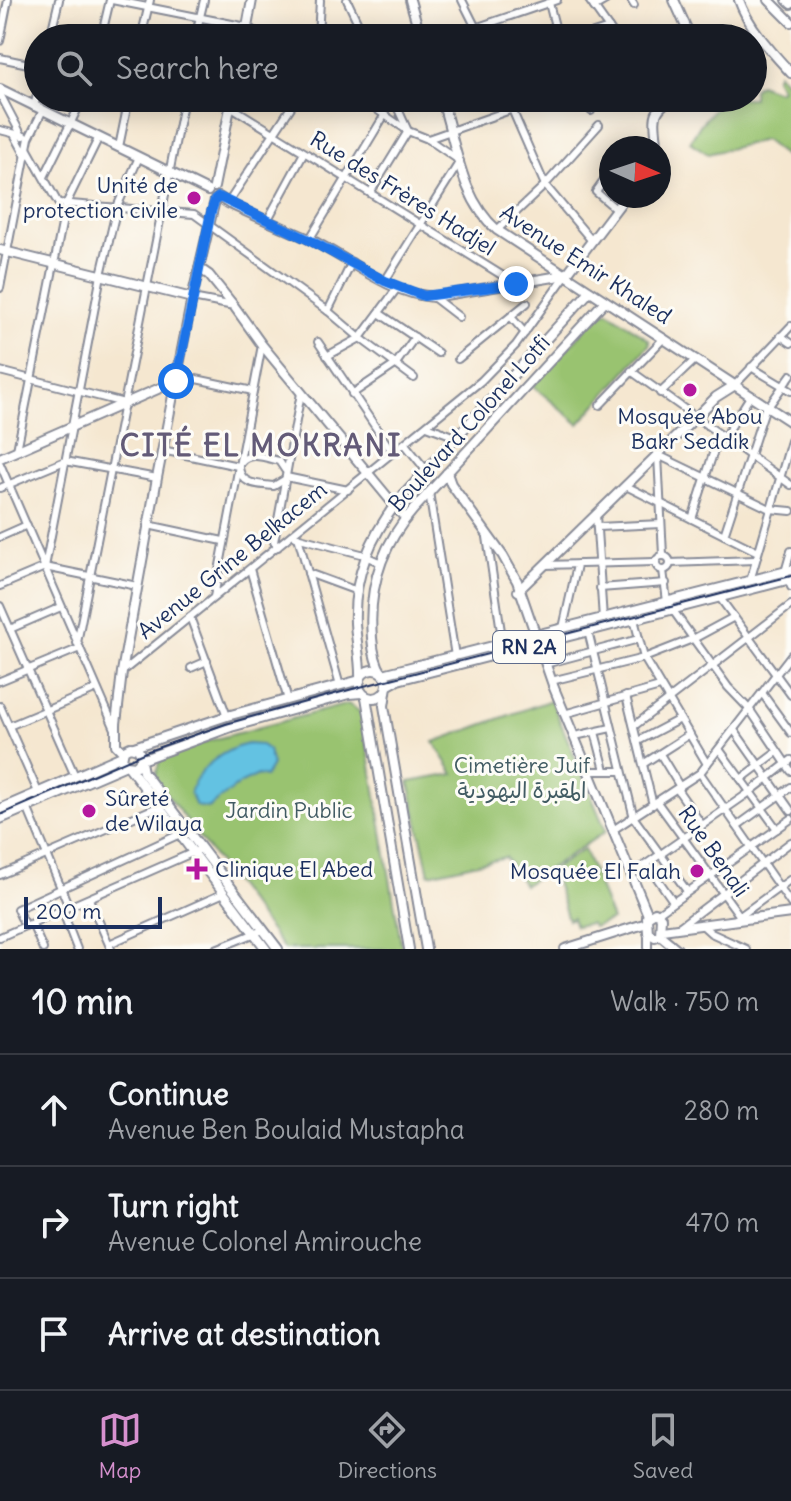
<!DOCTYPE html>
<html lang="en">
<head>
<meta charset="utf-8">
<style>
  body { margin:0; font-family:Delius,"Playpen Sans Arabic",sans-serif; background:#242831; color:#f1f3f6 }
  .compass { position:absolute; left:599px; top:136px; width:72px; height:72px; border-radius:50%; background:#171b24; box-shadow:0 4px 20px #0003; rotate:93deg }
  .scale { position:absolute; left:24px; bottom:20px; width:138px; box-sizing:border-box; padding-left:8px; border:4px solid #1b2f5e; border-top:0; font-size:22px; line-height:28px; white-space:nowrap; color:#1b2f5e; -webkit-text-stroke:6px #fdfcf7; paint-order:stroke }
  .stop { position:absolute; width:24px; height:24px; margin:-18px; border:6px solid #1a73e8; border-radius:50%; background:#fff }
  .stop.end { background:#1a73e8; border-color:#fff; box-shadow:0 2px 8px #0008 }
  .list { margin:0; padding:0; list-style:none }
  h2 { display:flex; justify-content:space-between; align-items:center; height:104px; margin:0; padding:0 32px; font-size:34px }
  h2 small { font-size:26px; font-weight:400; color:#9ea1a6 }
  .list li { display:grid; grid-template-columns:52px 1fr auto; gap:24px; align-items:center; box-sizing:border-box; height:112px; padding:0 32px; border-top:2px solid #363941 }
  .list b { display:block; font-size:30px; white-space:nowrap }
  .list p { margin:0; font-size:26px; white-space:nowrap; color:#9ea1a6 }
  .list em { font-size:26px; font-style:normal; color:#9ea1a6 }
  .icon { flex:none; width:44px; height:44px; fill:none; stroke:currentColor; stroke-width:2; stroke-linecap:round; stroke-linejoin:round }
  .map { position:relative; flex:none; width:791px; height:949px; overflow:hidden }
  .search { position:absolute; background:#171b24; box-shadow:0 4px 20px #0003; left:24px; right:24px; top:24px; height:88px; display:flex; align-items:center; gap:20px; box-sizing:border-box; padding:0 28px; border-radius:44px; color:#9ea1a6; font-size:30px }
  .sheet { height:440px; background:#171b24 }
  nav { display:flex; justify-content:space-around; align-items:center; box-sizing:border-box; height:112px; border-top:2px solid #363941; background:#171b24; font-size:22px; color:#9ea1a6 }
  nav a { display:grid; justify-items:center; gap:4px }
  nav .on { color:#d690ce }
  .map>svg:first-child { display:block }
  .green { fill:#99c370; stroke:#5a7967; stroke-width:2 }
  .water { fill:#64c2e2; stroke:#4078a0; stroke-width:2 }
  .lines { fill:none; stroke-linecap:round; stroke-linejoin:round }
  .minor-casing { stroke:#888b97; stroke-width:10 }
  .major-casing { stroke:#888b97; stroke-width:12 }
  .minor { stroke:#fff; stroke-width:6 }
  .major { stroke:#fff; stroke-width:8 }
  .tram { stroke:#1b2f5e; stroke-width:2 }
  .route { stroke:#1a73e8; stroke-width:10 }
  .poi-dot { fill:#b5179e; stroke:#fdfcf7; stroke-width:3 }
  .labels { text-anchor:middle; stroke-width:6; stroke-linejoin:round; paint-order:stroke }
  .shield { fill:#fdfcf7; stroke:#5f6c8c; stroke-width:2 }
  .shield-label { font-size:20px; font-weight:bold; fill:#1b2f5e }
  .poi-label { font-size:22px; fill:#1b2f5e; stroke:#fdfcf7; text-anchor:end }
  .street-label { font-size:22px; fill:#1b2f5e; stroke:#fdfcf7 }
  .park-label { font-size:22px; fill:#415b63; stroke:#fdfcf7 }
  .district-label { font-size:30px; font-weight:bold; letter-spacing:2px; fill:#635b78; stroke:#fdfcf7 }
</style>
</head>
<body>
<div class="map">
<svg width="791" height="949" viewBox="0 0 791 949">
  <rect width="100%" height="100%" fill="#fdfcf7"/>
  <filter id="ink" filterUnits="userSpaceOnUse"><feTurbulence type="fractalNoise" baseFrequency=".0125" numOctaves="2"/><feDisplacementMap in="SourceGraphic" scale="16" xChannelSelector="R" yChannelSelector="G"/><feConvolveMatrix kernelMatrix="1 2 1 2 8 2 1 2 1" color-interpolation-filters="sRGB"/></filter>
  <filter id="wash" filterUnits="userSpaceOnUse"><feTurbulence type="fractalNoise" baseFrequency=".006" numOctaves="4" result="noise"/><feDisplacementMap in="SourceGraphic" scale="32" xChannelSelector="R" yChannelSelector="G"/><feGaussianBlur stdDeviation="1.8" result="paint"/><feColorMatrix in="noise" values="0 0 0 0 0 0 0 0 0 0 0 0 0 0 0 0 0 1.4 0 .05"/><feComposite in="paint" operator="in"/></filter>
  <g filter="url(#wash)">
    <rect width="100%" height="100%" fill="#f5e7d0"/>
    <g class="green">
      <polygon points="778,73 791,87 791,161 764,140 708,154 690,142 700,125 723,98 753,98 753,89 759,84 778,91 781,88 775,78"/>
      <polygon points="608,311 649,340 650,344 579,424 533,386 599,314"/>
      <polygon points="551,700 606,831 524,885 505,857 429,874 409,782 454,774 434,742"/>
      <polygon points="348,704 362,713 402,949 284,949 155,779 160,758 208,741"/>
      <polygon points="584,849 612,920 593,927 591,923 575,926 572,918 568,920 552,870"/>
    </g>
    <path class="water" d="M 248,744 L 261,745 L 268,750 L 272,765 L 265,777 L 258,775 L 241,783 L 208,808 L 196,806 L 190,793 C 197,768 224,749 248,744 Z"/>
  </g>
  <g filter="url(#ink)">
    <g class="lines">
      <g class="minor-casing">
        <g id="minor">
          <polyline points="112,0 247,27 267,38"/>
          <polyline points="347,0 365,38"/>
          <polyline points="462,0 481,38"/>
          <polyline points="589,0 616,38"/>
          <polyline points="631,0 634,5"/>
          <polyline points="549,3 558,38"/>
          <polyline points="594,7 606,0"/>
          <polyline points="50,38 59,0"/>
          <polyline points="101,38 110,0"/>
          <polyline points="141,38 150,0"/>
          <polyline points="195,38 204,0"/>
          <polyline points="318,38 320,0"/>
          <polyline points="446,38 557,0"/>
          <polyline points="578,38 609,28"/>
          <polyline points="0,41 8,0"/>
          <polyline points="0,58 38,66"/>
          <polyline points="0,94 22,136"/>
          <polyline points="191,98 230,106 516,284"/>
          <polyline points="360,98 408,131 428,139 544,98"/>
          <polyline points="507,98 545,185 592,241"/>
          <polyline points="585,98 591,111"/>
          <polyline points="34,107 38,90"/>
          <polyline points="0,130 24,136"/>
          <polyline points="14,134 26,156"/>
          <polyline points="119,147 129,98"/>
          <polyline points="27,148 58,203 194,214 328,311 360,338 414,378"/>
          <polyline points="611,171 596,192 616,209"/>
          <polyline points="44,177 83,98"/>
          <polyline points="370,193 408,131 393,98"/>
          <polyline points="228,203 297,98"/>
          <polyline points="267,221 304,153"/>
          <polyline points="497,230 545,185 599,125"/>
          <polyline points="309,240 384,116"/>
          <polyline points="385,281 460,161 428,139"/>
          <polyline points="0,288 29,138 42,112"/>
          <polyline points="433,297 459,317"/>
          <polyline points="192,298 234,306"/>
          <polyline points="328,311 352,262"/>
          <polyline points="379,313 438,353"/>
          <polyline points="511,317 525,333"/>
          <polyline points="781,336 791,343"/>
          <polyline points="318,342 393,453"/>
          <polyline points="327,356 360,338 398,287"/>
          <polyline points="458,359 527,303"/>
          <polyline points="751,367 791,391"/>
          <polyline points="0,371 124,403"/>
          <polyline points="631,371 791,485"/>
          <polyline points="177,375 253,391"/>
          <polyline points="735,385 791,326"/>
          <polyline points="660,393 696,359"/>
          <polyline points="352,394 395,365 415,337"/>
          <polyline points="600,405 664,338"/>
          <polyline points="768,407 791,375"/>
          <polyline points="427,426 456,437"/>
          <polyline points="724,438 751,395"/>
          <polyline points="405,444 426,470"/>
          <polyline points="17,450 66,204 98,139"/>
          <polyline points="162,450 238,466"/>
          <path d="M 241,462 C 250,451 266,458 279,461 L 285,470"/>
          <polyline points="0,464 115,729"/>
          <path d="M 239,468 C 242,486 259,484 274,486 L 284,480"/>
          <polyline points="286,477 348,490"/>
          <polyline points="626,486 758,552"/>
          <polyline points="0,488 65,461 157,478"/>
          <polyline points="429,492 455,656"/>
          <polyline points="596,515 603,619"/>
          <polyline points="692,519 719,435"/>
          <polyline points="148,525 223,541"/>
          <polyline points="598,527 661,524"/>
          <polyline points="724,535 766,406"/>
          <polyline points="0,537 27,525"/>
          <polyline points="296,537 361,554 381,563"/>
          <polyline points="298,537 340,686"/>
          <polyline points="487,537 503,645"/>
          <polyline points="278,547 274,542 301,393"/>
          <polyline points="791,551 785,572 791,587"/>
          <polyline points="663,555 658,455 770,509 791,511"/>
          <circle cx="663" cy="563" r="7"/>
          <polyline points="670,563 755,560"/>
          <polyline points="545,565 655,562"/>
          <polyline points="45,567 101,275 117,207 139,157"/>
          <polyline points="250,569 288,700"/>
          <polyline points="663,570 667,602 728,687 750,710 791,771"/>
          <polyline points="308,573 357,591"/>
          <polyline points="750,581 791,441"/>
          <polyline points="0,586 45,567 137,586"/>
          <polyline points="600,588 666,583"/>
          <polyline points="214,597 262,345"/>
          <polyline points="720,598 791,695"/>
          <polyline points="0,606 75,776"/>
          <polyline points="190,617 227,716"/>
          <polyline points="634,619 644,658 707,764"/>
          <polyline points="563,628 577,565"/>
          <polyline points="10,629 61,607"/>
          <polyline points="588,631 634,818 687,891"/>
          <polyline points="77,643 184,98"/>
          <polyline points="545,664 639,639"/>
          <polyline points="191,668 207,661"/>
          <polyline points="122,672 481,381 516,345 566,275"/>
          <polyline points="0,681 80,648"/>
          <polyline points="551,681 644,658 695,638 734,617"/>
          <polyline points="762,693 791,733"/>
          <polyline points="626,696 653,805"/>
          <polyline points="0,706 38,792"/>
          <polyline points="564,714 660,687"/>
          <polyline points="9,726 97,689"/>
          <polyline points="634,726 791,605"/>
          <polyline points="734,730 791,811"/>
          <polyline points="595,732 605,770"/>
          <polyline points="575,736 611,728"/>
          <polyline points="638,741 680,719"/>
          <polyline points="719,749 777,829"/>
          <polyline points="660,754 680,787"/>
          <polyline points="643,764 690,734"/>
          <polyline points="588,771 622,771"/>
          <polyline points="700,773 791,904"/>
          <polyline points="741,779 777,752"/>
          <polyline points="677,789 702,825"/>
          <polyline points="657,802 742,919"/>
          <polyline points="27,807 69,907"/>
          <polyline points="737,826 791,787"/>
          <polyline points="613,830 700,773 791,655"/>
          <polyline points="647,864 673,901"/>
          <polyline points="632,874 750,792 791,760"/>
          <polyline points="0,875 162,805"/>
          <polyline points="89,899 111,949"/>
          <polyline points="62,910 77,949"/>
          <polyline points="658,913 791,819"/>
          <polyline points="736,919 791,879"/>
          <polyline points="32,924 43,949"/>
          <polyline points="701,924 711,933 746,949"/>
          <polyline points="25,926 17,909 180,834"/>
          <polyline points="679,927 791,842"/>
          <polyline points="0,937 201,849"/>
          <polyline points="109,944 224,893"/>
          <polyline points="216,949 263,930"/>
          <polyline points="648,949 648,931"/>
        </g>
      </g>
      <g class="major-casing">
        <g id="major">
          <polyline points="410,0 421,38"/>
          <polyline points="674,0 691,38"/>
          <path d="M 739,0 C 749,28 771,51 791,73"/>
          <polyline points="769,0 791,22"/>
          <polyline points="787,0 791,4"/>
          <polyline points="245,38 252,0"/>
          <polyline points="0,89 208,191"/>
          <path d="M 441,98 C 456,142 460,198 497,230 L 791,422"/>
          <path d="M 657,148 C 657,123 647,113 673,98"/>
          <polyline points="214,187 232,98"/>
          <path d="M 219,197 L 228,203 C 255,216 282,227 309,239 C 348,258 388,293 433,297 L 566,275 L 626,196"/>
          <polyline points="0,250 192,298"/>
          <polyline points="199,268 209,275 234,306 262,345 405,518"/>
          <polyline points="0,458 176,381"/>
          <polyline points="447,473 451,484 503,556 517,581 554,688 648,915"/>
          <polyline points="518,591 695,418 716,397 735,385"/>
          <circle cx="373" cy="684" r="14"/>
          <path d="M 382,673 C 375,663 373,650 372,638 C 368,590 381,546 413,510 L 605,301"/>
          <polyline points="383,674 791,570"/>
          <path d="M 360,680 C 361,661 356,642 355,623 C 353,578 371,536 398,501 L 590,291"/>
          <polyline points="366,697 409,949"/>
          <polyline points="134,747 227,716 360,680"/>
          <polyline points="123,752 116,745 116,724 122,672 157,478 192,298 215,200"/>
          <polyline points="141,760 231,727 349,694 362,693"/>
          <polyline points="141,762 143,772 278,949"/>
          <polyline points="129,767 266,949"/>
          <polyline points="0,809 122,756"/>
          <polyline points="0,819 126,765 136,766 142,758 138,749 130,747 124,750 122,759 126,765"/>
          <polygon points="655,912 661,917 660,935 655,937 648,933 647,917"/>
          <polyline points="662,930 791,913"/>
          <polyline points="660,935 677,949"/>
          <polyline points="426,949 384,706 387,686 398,680 791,579"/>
          <polyline points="565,949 647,923"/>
        </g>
      </g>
      <use href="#minor" class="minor"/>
      <use href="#major" class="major"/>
      <polyline class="tram" points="0,815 148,751 226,724 360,687 791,576"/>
    </g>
  </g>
  <g class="lines" filter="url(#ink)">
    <polyline class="route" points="176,381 211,212 215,200 219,197 309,240 385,281 424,296 516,284"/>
  </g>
  <g class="poi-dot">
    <circle cx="194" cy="198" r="8"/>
    <circle cx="690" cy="390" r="8"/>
    <circle cx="89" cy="811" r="8"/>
    <path d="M193 857h8v8h8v8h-8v8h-8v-8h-8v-8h8z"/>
    <circle cx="697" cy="871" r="8"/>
  </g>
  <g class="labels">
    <rect class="shield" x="493" y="631" width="72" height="32" rx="6"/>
    <g class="shield-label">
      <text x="529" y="654">RN 2A</text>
    </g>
    <g class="poi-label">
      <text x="178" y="193">Unité de<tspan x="178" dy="25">protection civile</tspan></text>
      <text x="690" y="424" text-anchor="middle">Mosquée Abou<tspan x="690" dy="25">Bakr Seddik</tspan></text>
      <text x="105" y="806" text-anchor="start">Sûreté<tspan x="105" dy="25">de Wilaya</tspan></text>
      <text x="215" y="877" text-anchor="start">Clinique El Abed</text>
      <text x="681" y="879">Mosquée El Falah</text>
    </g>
    <g class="street-label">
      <text transform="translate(403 193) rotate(32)" y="8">Rue des Frères Hadjel</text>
      <text transform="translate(586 264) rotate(33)" y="8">Avenue Emir Khaled</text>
      <text transform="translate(469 423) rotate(-48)" y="8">Boulevard Colonel Lotfi</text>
      <text transform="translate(232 560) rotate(-39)" y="8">Avenue Grine Belkacem</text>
      <text transform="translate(714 851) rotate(55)" y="8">Rue Benali</text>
    </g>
    <g class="park-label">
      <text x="522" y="773">Cimetière Juif<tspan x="522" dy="25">المقبرة اليهودية</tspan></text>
      <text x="289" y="818">Jardin Public</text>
    </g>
    <g class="district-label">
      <text x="261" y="456">CITÉ EL MOKRANI</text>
    </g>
  </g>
</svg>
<svg class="compass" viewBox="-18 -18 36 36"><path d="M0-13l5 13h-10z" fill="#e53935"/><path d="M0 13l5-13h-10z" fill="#9ea1a6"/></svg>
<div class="scale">200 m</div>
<div class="stop" style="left:176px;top:381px"></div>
<div class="stop end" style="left:516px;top:284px"></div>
<div class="search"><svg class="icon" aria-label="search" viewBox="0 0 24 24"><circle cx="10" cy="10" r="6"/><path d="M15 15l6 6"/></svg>Search here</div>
</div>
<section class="sheet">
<h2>10 min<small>Walk · 750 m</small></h2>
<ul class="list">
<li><svg class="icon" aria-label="ahead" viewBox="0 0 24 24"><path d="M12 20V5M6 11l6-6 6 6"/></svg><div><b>Continue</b><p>Avenue Ben Boulaid Mustapha</p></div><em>280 m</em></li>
<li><svg class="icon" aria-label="right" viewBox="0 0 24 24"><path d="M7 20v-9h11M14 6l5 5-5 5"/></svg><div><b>Turn right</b><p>Avenue Colonel Amirouche</p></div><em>470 m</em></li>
<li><svg class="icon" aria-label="arrive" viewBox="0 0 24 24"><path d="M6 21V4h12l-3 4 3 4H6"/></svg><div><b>Arrive at destination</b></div></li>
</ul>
</section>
<nav>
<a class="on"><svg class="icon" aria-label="map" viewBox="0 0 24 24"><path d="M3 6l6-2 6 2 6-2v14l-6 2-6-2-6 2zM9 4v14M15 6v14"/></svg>Map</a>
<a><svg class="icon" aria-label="directions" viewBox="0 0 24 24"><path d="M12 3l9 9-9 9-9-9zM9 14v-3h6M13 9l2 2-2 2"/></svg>Directions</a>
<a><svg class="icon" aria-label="saved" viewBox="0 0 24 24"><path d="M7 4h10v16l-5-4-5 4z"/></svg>Saved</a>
</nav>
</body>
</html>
